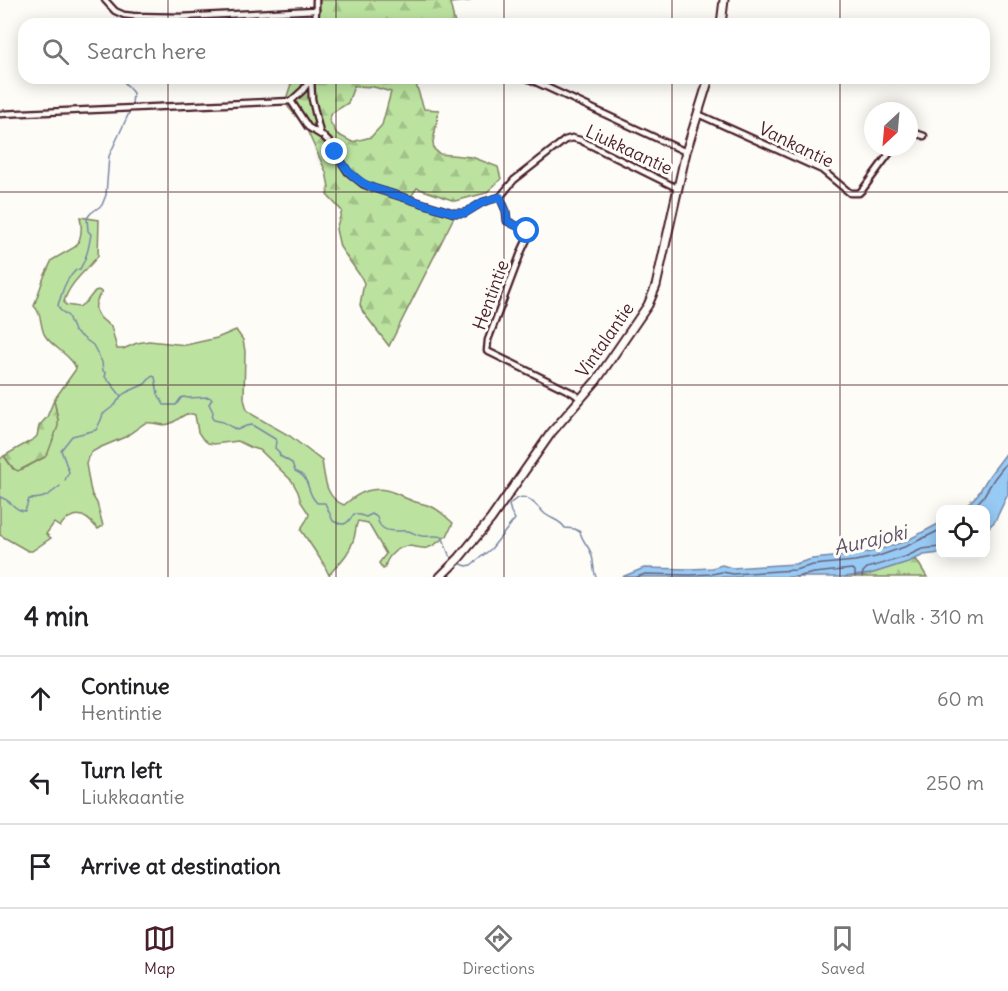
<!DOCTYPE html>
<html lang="en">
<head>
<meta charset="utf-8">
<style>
  body { margin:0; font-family:Delius,sans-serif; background:#f2f2f2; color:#202124 }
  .controls { position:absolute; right:18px; bottom:18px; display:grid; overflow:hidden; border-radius:12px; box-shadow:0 3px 15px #0003 }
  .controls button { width:54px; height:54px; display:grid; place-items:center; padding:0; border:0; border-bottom:2px solid #e0e0e0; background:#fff; color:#202124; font:30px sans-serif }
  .compass { position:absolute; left:864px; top:102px; width:54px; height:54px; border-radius:50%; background:#fff; box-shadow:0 3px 15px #0003; rotate:206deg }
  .stop { position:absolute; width:18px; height:18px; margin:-14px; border:4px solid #1a73e8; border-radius:50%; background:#fff }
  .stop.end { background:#1a73e8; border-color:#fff; box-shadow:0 2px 6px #0008 }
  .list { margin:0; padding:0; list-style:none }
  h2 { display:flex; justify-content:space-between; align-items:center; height:78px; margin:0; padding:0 24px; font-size:26px }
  h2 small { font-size:20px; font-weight:400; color:#757577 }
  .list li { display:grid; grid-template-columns:39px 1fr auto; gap:18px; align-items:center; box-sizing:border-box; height:84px; padding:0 24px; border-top:2px solid #e0e0e0 }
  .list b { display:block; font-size:22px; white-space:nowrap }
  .list p { margin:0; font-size:20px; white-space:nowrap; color:#757577 }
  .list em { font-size:20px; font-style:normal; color:#757577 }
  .icon { flex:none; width:33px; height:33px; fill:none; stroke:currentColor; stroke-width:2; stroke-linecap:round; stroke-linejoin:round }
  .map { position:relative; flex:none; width:1008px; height:577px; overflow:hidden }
  .search { position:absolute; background:#fff; box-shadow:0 3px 15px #0003; left:18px; right:18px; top:18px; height:66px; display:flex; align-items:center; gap:15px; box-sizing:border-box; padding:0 21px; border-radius:18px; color:#757577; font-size:22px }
  .sheet { height:330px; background:#fff }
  nav { display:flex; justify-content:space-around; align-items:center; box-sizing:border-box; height:84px; border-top:2px solid #e0e0e0; background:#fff; font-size:16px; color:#757577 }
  nav a { display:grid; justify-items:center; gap:3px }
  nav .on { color:#4a1f2b }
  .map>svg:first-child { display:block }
  .green { fill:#bbe39f; stroke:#828165; stroke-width:1.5 }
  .forest { fill:url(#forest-firs); stroke:#828165; stroke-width:1.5; fill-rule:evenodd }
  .water { fill:#97caf4; stroke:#7886a4; stroke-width:1.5 }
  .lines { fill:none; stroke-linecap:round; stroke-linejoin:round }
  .shore { stroke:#69637b; stroke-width:1.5 }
  .stream { stroke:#7886a4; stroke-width:1.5 }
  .street-casing { stroke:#4a1f2b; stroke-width:9 }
  .secondary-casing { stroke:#4a1f2b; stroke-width:11 }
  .street { stroke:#fdfcf7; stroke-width:4.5 }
  .secondary { stroke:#fdfcf7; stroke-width:7 }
  .route { stroke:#1a73e8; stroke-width:8 }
  .grid { fill:none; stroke:#4a1f2b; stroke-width:1.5; stroke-opacity:0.55 }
  .labels { text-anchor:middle; stroke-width:6; stroke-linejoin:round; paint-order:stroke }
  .street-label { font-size:18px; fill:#4a1f2b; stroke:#fdfcf7 }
  .water-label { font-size:20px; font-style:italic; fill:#615267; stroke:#fdfcf7 }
</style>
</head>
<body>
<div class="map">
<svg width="1008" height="577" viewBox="0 0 1008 577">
  <defs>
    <pattern id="forest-firs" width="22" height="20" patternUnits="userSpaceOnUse" patternTransform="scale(1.5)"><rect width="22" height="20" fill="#bbe39f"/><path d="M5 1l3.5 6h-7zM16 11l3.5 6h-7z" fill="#a2c289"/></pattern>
  </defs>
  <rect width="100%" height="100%" fill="#fdfcf7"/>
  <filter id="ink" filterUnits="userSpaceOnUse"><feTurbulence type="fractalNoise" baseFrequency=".0167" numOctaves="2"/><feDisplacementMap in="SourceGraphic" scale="12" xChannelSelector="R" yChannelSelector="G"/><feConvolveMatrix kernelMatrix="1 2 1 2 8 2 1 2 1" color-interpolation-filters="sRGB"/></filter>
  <g filter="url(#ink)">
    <path class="green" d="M 80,217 L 99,220 L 98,256 C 86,271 69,283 64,302 L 66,305 L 79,307 L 87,301 L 95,291 L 98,290 L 102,292 C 90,307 96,317 111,326 L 117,349 L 123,349 L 137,343 L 149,341 L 186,345 L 217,338 L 236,330 L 243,340 L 245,351 L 244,399 L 247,410 L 253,415 L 290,436 L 322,461 C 325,478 325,498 344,505 C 359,492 375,484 395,493 C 400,494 403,498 408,499 C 415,503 423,503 430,506 C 439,509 446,517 453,523 L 447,536 C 440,539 436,546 427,548 C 420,549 414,546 408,546 C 397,547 386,557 385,568 L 383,569 L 379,563 L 386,554 L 368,523 L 358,521 C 355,527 356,534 353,541 C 349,555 338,564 329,575 L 323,563 L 301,530 C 302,524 308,521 309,514 L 301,502 L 298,492 L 292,481 L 260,450 L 252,448 L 238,441 L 214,444 L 208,443 L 202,438 L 198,432 L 195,415 C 185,410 179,421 169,424 C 161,427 154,421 145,423 L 125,437 L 99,448 L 92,452 L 88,457 L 86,464 L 90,487 L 92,495 L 97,503 L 103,526 L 98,529 C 94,525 90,520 86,518 C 77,511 64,519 60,527 L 54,523 L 46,534 L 51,538 L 32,551 L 28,551 L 0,535 L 0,459 L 4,456 L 13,469 L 23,469 L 45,457 L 58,420 L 54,400 L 76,369 C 74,358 53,347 46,337 C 41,331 42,322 39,314 C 38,311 36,308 34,306 L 44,277 L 52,260 L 75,247 C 82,239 82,227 80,217 Z"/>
    <g class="forest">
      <polygon points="320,0 469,0 470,1 450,3 455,24 317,24"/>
      <path d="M 293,78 L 414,78 L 424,109 L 439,110 L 433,142 L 434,149 L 440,154 L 472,157 L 498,167 L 501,179 L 486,193 L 455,201 L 417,188 L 407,202 L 454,217 L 389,346 L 363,312 L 360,305 L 364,283 L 361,277 L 340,247 L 336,229 L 342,211 L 327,195 L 329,187 L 326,172 L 305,126 L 288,107 L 287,96 ZM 354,86 L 374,87 L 391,92 L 382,125 L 371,137 L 352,142 L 337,134 L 329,120 L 332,113 L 348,103 Z"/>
      <polygon points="54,400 58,420 58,426 48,453 45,457 18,471 14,469 4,456 34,439 37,436 39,426 47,417"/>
      <polygon points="916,559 927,577 844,577 870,574"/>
    </g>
    <g class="water">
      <polygon points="1008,451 1008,494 995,521 986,530 986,509 963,509 978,494 989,476"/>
      <polygon points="940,523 940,553 924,555 908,562 870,574 844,577 622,577 644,568 690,569 712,568 722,565 732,568 795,564 812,559 854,555 875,551 906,541"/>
    </g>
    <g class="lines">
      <g class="shore">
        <polyline points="972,509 983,497 994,479 1008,461"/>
        <polyline points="637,577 645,574 690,575 712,574 722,572 733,574 795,570 813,565 855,561 876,557 907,546 940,530"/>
        <polyline points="796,577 814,573 852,569 855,571 855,577"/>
        <polyline points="862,577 863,572 867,568 905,557 922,549 940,547"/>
      </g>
      <g class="stream">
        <polyline points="86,20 87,24"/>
        <polyline points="121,78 133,93 132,105"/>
        <path d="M 121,396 L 110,382 L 105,377 L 106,373 L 103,371 L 102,362 L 93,345 L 74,331 L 68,316 L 60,310 L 58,305 L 64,287 L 68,279 L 76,270 L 80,269 C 87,258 89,246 91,234 L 88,231 L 87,218 L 91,213 L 102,205 L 106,195 L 109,156 L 129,113"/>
        <path d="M 65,480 L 69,472 L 61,450 L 72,436 L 96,430 L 101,420 L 103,414 L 115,405 L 121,396 L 125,393 L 145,384 L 152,376 L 155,377 L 158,394 L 164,405 L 176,405 L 181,398 L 184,397 L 188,398 L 209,397 L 212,399 L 209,404 L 213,412 L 212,418 L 214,420 L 223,422 L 237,430 L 246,426 L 252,425 L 275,439 L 276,441 L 275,448 L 279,452 L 280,456 L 292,463 L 295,471 C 313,479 304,490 317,503 L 325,503 L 333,521 C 345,527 347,524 354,514 L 360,515 L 366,517 L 372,514 L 377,517 C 380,535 395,530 408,531 C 413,532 417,536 422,536 C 429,537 436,535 442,537 C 447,544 445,552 452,558"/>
        <path d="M 0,497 C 13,501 14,511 25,511 L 29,499 C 44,499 48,496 60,486"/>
        <path d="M 461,564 L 467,566 L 471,565 L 491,549 L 515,519 L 511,512 L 509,505 C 525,488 533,503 545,514 C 553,520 560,520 565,528 L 575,529 L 580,532 C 583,543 590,547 592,556 C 594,563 593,570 596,577"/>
      </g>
      <g class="street-casing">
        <g id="street">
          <polyline points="105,0 115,11 124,15 133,16 181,17 316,10 316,0"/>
          <polyline points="315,24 316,10"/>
          <polyline points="311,78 312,99 320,133 329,142 348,172 363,184 373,188 454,213 465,213 483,202 500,197 514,180 565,140 572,138 580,140 677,188"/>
          <polyline points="527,78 686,152"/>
          <polyline points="291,101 308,127 321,135"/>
          <polyline points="0,114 291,101 303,90 311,79"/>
          <polyline points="698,114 822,170 850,193 859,193 863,189 894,147"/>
          <polyline points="909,131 924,136"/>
          <polyline points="500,197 506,211 507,221 527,231 529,235 522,250 488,340 487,351 573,393 581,399"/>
        </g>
      </g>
      <g class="secondary-casing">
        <g id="secondary">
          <polyline points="721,24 724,0"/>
          <polyline points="440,577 459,558 491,519 551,433 596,381 648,305 656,286 686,152 709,78"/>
        </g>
      </g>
      <use href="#street" class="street"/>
      <use href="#secondary" class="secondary"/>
    </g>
  </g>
  <g class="lines" filter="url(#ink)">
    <path class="route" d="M 335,152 C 346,170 353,179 373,188 L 454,213 L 465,213 L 483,202 L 500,197 L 506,211 L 507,221 L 527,231"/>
  </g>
  <path class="grid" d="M 168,0 L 168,24M 336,0 L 336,24M 504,0 L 504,24M 672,0 L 672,24M 840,0 L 840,24M 168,78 L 168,577M 336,78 L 336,577M 504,78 L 504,577M 672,78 L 672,577M 840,78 L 840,577M 0,192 L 1008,192M 0,385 L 1008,385"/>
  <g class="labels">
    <g class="street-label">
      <text transform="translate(796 145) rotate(26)" y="6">Vankantie</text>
      <text transform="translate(629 150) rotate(25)" y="6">Liukkaantie</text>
      <text transform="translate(491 295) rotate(-70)" y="6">Hentintie</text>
      <text transform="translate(605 340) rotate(-55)" y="6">Vintalantie</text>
    </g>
    <g class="water-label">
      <text transform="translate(870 540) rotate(-13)" y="7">Aurajoki</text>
    </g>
  </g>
</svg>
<div class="controls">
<button><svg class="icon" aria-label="locate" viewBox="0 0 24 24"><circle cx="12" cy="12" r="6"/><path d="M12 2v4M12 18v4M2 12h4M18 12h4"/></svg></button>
</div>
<svg class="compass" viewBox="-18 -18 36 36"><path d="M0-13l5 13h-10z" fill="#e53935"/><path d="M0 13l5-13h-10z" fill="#757577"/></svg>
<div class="stop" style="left:527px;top:231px"></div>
<div class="stop end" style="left:335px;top:152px"></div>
<div class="search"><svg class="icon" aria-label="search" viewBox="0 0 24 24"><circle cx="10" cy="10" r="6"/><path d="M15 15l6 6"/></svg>Search here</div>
</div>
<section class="sheet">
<h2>4 min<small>Walk · 310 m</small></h2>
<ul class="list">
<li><svg class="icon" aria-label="ahead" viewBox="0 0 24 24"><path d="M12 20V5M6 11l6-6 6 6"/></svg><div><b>Continue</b><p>Hentintie</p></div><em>60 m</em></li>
<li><svg class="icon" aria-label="left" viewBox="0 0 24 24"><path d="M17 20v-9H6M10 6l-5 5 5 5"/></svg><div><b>Turn left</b><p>Liukkaantie</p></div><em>250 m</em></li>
<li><svg class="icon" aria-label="arrive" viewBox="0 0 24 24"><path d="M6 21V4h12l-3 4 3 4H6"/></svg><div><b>Arrive at destination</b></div></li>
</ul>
</section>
<nav>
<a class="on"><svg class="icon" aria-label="map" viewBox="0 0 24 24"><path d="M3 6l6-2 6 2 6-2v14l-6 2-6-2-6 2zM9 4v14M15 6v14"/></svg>Map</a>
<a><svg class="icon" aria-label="directions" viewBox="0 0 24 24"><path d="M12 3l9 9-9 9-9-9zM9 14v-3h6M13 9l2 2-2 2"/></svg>Directions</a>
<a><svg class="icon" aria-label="saved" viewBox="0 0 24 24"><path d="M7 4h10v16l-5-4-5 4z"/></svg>Saved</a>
</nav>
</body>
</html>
